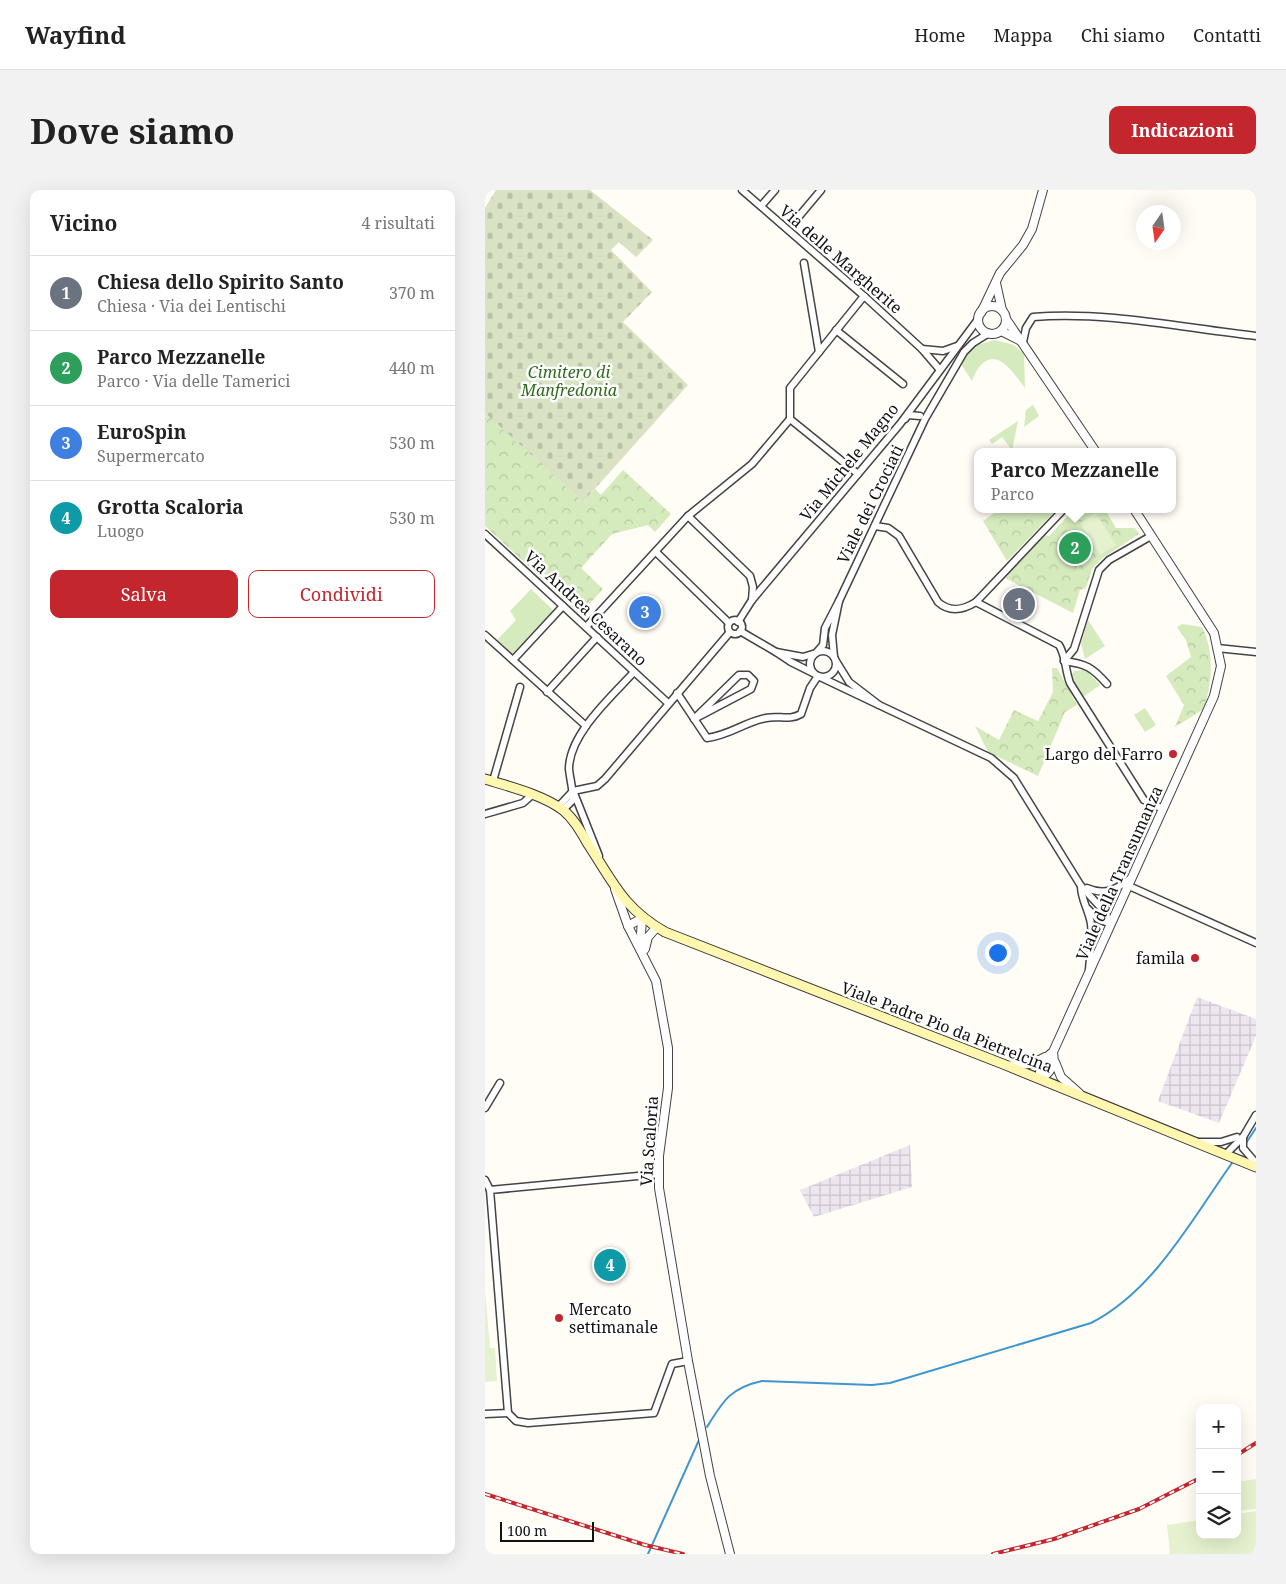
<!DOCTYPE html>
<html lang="it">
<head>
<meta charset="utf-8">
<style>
  body { margin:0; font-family:"Noto Serif",serif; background:#f2f2f2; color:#222 }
  .controls { position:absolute; right:15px; bottom:15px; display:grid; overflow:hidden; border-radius:10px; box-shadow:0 5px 20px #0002 }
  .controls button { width:45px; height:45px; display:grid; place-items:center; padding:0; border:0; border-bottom:1px solid #e0e0e0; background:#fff; color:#222; font:25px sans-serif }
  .compass { position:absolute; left:651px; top:15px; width:45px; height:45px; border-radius:50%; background:#fff; box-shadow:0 5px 20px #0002; rotate:193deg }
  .scale { position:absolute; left:15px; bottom:12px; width:94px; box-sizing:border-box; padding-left:5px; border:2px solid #111; border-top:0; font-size:14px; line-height:18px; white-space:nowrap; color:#111; -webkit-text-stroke:4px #fff; paint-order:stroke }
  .you { position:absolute; left:512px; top:762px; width:18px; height:18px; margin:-12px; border:4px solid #fff; border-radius:50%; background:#1a73e8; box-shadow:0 0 0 8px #1a73e833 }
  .badge { display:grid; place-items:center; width:32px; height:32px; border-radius:50%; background:#c4262e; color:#fff; font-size:16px; font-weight:700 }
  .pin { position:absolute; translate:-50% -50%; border:2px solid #fff; box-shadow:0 1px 5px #0006 }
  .popup { position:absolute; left:489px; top:258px; width:202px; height:65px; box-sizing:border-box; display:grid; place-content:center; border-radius:10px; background:#fff; filter:drop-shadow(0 1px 4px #0005); font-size:16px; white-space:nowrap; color:#767676 }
  .popup b { font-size:19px; color:#222 }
  .popup::after { content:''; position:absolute; left:50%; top:100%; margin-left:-10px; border:10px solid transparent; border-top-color:#fff }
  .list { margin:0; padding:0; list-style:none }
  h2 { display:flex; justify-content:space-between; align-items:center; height:65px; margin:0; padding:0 20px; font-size:21px }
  h2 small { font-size:16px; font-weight:400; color:#767676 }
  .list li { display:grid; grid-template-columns:32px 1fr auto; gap:15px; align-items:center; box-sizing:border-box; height:75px; padding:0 20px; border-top:1px solid #e0e0e0 }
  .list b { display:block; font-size:19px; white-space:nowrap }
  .list p { margin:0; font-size:16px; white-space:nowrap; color:#767676 }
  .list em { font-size:16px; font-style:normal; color:#767676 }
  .actions { display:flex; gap:10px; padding:15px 20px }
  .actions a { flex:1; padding:11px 0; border:1px solid #c4262e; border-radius:10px; text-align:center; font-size:18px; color:#c4262e }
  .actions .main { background:#c4262e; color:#fff }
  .icon { flex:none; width:28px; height:28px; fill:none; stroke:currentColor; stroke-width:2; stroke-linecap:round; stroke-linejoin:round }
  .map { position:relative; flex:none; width:771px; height:1364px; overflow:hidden; border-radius:10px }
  header { display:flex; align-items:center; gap:30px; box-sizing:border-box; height:70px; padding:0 25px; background:#fff; border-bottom:1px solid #e0e0e0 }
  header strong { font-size:24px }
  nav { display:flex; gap:28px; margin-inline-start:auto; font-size:18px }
  .intro { display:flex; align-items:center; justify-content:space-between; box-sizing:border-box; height:120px; padding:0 30px }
  h1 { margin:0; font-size:35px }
  .button { padding:12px 22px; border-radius:10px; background:#c4262e; color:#fff; font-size:18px; font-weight:700 }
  main { display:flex; gap:30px; padding:0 30px }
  aside { flex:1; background:#fff; border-radius:10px; box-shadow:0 5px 20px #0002 }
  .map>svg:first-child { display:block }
  .industrial { fill:url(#industrial-grid) }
  .grass { fill:#d5ebbd }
  .cemetery { fill:url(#cemetery-stones) }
  .park { fill:url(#park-crowns) }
  .pitch { fill:#e6f2cf }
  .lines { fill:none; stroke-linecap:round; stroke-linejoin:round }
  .stream { stroke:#3f96cf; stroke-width:2 }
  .minor-casing { stroke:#444; stroke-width:9 }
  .tertiary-casing { stroke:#444; stroke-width:10 }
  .secondary-casing { stroke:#333; stroke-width:11 }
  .minor { stroke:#fff; stroke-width:6 }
  .tertiary { stroke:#fff; stroke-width:8 }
  .secondary { stroke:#fff6b0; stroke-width:9 }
  .rail-casing { stroke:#c4262e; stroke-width:4 }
  .rail { stroke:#fff; stroke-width:2; stroke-dasharray:5.5; stroke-linecap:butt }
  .poi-dot { fill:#c4262e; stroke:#fff; stroke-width:2 }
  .labels { text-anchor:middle; stroke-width:5; stroke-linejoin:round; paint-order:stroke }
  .street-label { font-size:16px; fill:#111; stroke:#fff }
  .park-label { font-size:16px; font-style:italic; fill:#2f6b1f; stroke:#fff }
  .poi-label { font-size:16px; fill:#111; stroke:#fff; text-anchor:end }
</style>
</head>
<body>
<header>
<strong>Wayfind</strong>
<nav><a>Home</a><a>Mappa</a><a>Chi siamo</a><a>Contatti</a></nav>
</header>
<div class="intro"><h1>Dove siamo</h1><a class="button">Indicazioni</a></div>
<main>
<aside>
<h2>Vicino<small>4 risultati</small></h2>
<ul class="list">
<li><span class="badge" style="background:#6b7280">1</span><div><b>Chiesa dello Spirito Santo</b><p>Chiesa · Via dei Lentischi</p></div><em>370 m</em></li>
<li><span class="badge" style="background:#2e9e5b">2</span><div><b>Parco Mezzanelle</b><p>Parco · Via delle Tamerici</p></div><em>440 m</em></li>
<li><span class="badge" style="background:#3f7fe0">3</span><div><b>EuroSpin</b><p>Supermercato</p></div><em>530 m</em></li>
<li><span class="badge" style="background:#0f9aa8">4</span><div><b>Grotta Scaloria</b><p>Luogo</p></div><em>530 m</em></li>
</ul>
<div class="actions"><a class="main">Salva</a><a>Condividi</a></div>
</aside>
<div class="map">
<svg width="771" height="1364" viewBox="0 0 771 1364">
  <defs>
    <pattern id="industrial-grid" width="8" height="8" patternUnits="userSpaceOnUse" patternTransform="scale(1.25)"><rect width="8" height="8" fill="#eee6ef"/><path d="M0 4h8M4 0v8" fill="none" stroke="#cbc4cc"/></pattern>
    <pattern id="cemetery-stones" width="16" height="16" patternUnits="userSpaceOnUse" patternTransform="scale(1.25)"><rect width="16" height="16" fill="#d9e3c4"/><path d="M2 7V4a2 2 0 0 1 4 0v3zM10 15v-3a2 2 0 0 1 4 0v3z" fill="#b9c2a7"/></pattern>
    <pattern id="park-crowns" width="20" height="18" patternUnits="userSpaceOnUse" patternTransform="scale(1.25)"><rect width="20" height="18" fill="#d5ebbd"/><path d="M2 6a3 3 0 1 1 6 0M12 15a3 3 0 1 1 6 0" fill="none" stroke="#b6c8a1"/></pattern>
  </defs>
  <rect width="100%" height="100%" fill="#fffdf5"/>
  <g class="industrial">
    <polygon points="712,807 771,829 771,846 734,933 673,911"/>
    <polygon points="425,955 427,997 329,1027 315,1000"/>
  </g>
  <g class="grass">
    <path d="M 510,150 L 529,155 L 539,164 L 540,198 C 531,187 514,157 497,174 C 492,178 489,186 487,191 L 476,174 L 489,156 Z"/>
    <polygon points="548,215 554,226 539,237 541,220"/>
    <polygon points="533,231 527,260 517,247 507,254 504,250"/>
    <polygon points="46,399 68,420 27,464 12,450 31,430 25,421"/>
    <polygon points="603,430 620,456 600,469 596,454"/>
    <polygon points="598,480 603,482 615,495 598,507 586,486 589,481"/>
    <polygon points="660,518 671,535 660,542 649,525"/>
  </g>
  <polygon class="cemetery" points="11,0 105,0 168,50 151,67 134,52 126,60 167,102 138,132 203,195 98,312 0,223 0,18"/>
  <g class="park">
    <polygon points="0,223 98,312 110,299 116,305 138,280 186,324 170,342 163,335 127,344 96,378 118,399 95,424 0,336"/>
    <polygon points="515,319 572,319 522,371 498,331"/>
    <polygon points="589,319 622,319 622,323 631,338 650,338 654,344 616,369 607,379 601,398 595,400 588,423 520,388 559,345 564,346"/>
    <path d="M 697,434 L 717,437 C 730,463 727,492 719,519 L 690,537 L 699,515 L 681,486 L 706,467 L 701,450 L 692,437 Z"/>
    <polygon points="567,478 572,478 592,515 580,522 553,586 503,562 490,536 514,550 529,520 553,531 568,502"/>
  </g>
  <g class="pitch">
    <polygon points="611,323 631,355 615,365 595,333"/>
    <polygon points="0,1099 5,1158 10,1158 12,1191 0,1192"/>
    <polygon points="771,1289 771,1319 752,1321 752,1292"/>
    <polygon points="771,1321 771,1364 685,1364 682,1335 715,1330 715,1345 752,1345 752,1324"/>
  </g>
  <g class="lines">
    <g class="stream">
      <polyline points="761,953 771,938"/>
      <path d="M 222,1237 C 238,1211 245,1198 277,1191 L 387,1195 L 405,1193 L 606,1133 C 669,1101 707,1029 747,973"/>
      <polyline points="163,1364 214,1250"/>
    </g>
    <g class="minor-casing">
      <g id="minor">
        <polyline points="257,0 379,106 437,159 455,180"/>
        <polyline points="276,16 290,0"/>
        <polyline points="310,31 336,0"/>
        <polyline points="319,73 334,162"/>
        <polyline points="351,140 418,194"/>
        <path d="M 538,152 L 541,138 L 548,127 C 622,121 698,138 771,146"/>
        <polyline points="437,159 458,161 472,156"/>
        <polyline points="420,229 423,225 435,226"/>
        <polyline points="373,284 305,229 305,198 379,106"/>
        <polyline points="203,326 265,386 268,397 267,410"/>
        <path d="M 390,336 L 403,338 L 414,346 L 453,412 C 465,423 478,420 491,412 L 579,319"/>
        <polyline points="0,344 183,513"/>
        <polyline points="171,362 244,433"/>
        <polyline points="354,411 440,229 479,162 488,153 504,143"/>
        <path d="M 491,412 L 574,455 C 581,466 580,480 585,493 L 659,610 L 678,619"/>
        <circle cx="250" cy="437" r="7"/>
        <polyline points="253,432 267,410 415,234 494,128"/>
        <polyline points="101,437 203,326 267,274 305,229"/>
        <polyline points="255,441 291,462"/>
        <polyline points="0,445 101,536"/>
        <polyline points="732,458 771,462"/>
        <circle cx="338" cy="474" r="13"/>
        <polyline points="28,470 78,416"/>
        <polyline points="579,471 589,459 614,380 624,370 666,346"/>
        <path d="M 579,471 C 601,474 607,477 622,494"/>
        <polyline points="328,483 306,472 291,462 318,467 331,463 338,455 340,438 354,411 347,445 349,467"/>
        <polygon points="254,485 263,485 269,491 266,499 209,529"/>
        <polyline points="62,502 112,447"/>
        <path d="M 192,503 L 222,548 C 245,545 260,532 281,528 C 294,525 304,531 316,524 L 325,498 L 333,486 L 394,515 L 364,492 L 351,471"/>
        <polyline points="394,515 506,568 529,588 596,696 618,720 626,734"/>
        <polyline points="8,591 35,497"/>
        <polyline points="88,601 112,596 120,589 245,442"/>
        <polyline points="89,603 114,666"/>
        <polyline points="73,617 88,601"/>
        <path d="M 78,620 L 88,610 C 88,599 85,589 84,579 C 84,544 127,506 149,482"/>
        <polyline points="0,624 38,613 47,605"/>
        <path d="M 596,696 C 596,710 604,720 606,734 C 608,749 605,765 604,780"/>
        <polyline points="644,696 771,753"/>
        <path d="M 602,698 C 620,706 633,699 647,687"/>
        <polyline points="603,719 613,729 626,734"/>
        <polyline points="0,918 15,893"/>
        <polyline points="758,947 758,958 771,973"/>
        <polyline points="714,952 736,952 752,947"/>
        <polyline points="741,964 758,947 771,925"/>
        <polyline points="0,990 5,1000"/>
        <polyline points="23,1223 31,1231 43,1233 169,1223 187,1174 203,1171"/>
        <polyline points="0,1224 23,1223 5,1000 174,984"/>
      </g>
    </g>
    <g class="tertiary-casing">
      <g id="tertiary">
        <polyline points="511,93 517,120"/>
        <circle cx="507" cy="130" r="14"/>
        <polyline points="496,123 515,83 538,55 547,39 558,0"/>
        <polyline points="521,129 611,262"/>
        <polyline points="516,141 536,151"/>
        <polyline points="130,699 143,736 171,791 183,858 183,898 174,966 174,998 203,1171 225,1286 245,1364"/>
        <polyline points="143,736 157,728 156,744 158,759"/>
        <polyline points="160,759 163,747 172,737"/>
        <path d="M 568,862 C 559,868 554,877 555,889 C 566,883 570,874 568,862 L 729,506 L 736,476 L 729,443 L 649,319"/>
        <polyline points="570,872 576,887 594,903"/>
        <polyline points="527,875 547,874 560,867"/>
      </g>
    </g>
    <g class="secondary-casing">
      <path id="secondary" d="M 0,589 C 25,597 56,604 78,620 C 89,629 96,642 103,654 C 128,692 138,718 180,742 L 518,874 L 771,977"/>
    </g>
    <use href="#minor" class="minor"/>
    <use href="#tertiary" class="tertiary"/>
    <use href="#secondary" class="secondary"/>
    <g class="rail-casing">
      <g id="rail">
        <polyline points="752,1265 771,1253"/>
        <polyline points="0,1304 160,1355 198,1364"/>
        <polyline points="508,1364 569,1349 654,1319 715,1288"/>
      </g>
    </g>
    <use href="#rail" class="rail"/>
  </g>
  <g class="poi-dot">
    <circle cx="688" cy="564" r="5"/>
    <circle cx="710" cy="768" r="5"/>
    <circle cx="74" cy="1128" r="5"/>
  </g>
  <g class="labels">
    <g class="street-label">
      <text transform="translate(356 69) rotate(41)" y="6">Via delle Margherite</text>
      <text transform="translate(364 272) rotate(-51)" y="6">Via Michele Magno</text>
      <text transform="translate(385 314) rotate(-64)" y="6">Viale dei Crociati</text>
      <text transform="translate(101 418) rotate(43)" y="6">Via Andrea Cesarano</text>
      <text transform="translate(634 683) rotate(-66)" y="6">Viale della Transumanza</text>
      <text transform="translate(462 837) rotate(21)" y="6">Viale Padre Pio da Pietrelcina</text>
      <text transform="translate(164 951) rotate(-86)" y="6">Via Scaloria</text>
    </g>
    <g class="park-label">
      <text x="84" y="188">Cimitero di<tspan x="84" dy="18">Manfredonia</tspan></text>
    </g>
    <g class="poi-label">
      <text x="678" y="570">Largo del Farro</text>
      <text x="700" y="774">famila</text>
      <text x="84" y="1125" text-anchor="start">Mercato<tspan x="84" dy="18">settimanale</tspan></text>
    </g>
  </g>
</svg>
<div class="controls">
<button>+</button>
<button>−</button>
<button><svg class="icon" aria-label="layers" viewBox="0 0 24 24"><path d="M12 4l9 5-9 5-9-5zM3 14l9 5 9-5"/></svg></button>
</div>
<svg class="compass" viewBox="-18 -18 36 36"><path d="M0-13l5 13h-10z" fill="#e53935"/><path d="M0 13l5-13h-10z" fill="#767676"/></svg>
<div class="scale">100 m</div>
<div class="you"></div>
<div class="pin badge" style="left:534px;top:414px;background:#6b7280">1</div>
<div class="pin badge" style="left:590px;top:358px;background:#2e9e5b">2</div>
<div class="popup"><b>Parco Mezzanelle</b>Parco</div>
<div class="pin badge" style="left:160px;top:422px;background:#3f7fe0">3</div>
<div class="pin badge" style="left:125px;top:1075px;background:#0f9aa8">4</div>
</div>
</main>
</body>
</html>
